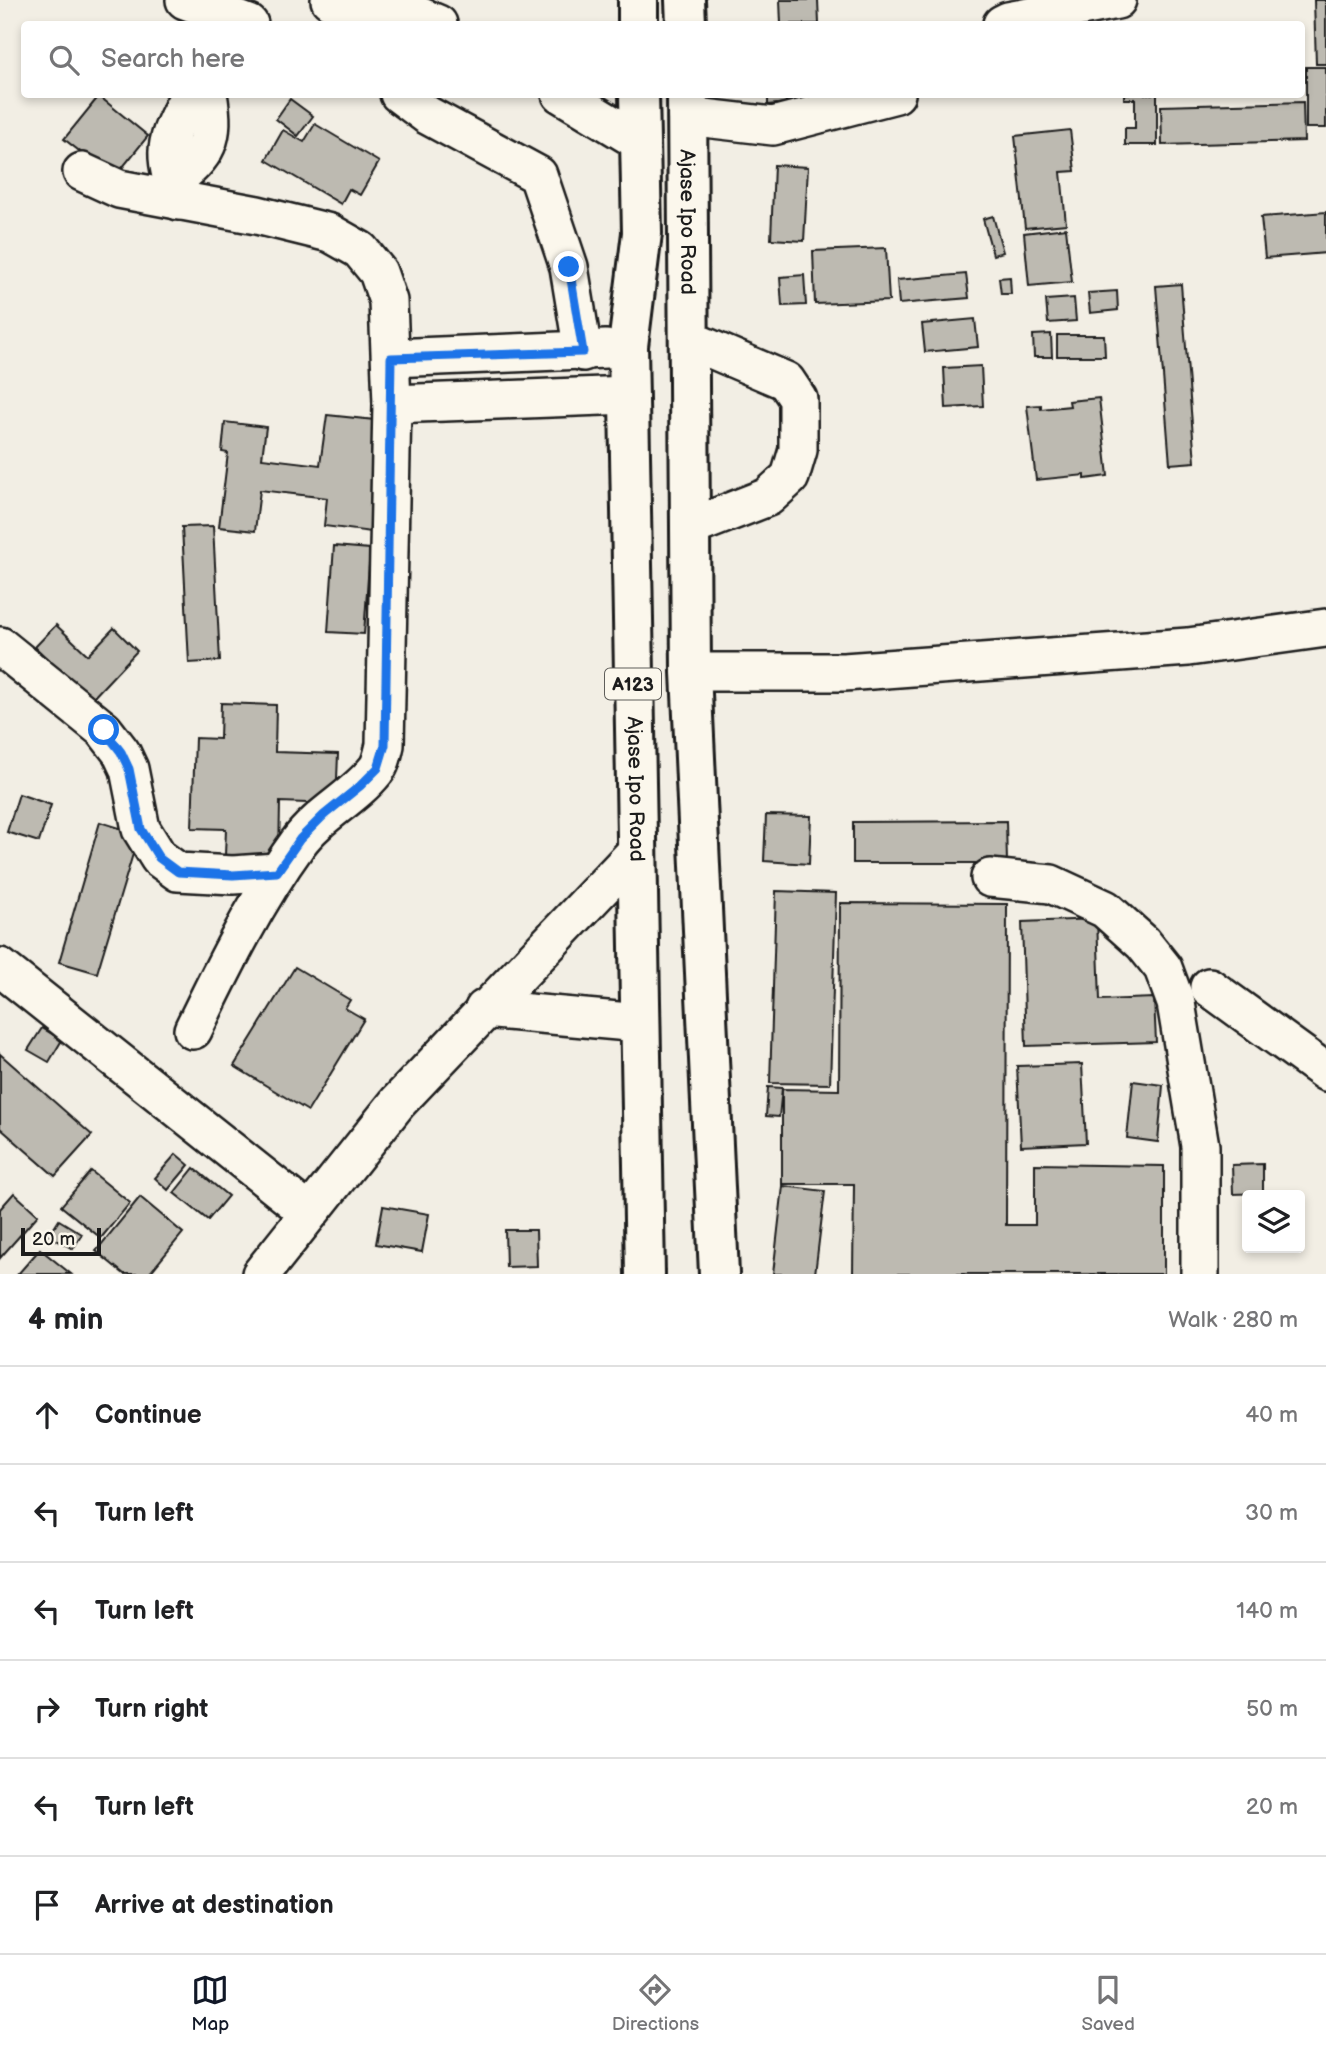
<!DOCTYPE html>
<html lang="en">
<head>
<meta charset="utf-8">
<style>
  body { margin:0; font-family:"Balsamiq Sans",sans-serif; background:#f2f2f2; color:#202124 }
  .controls { position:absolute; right:21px; bottom:21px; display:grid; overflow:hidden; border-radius:7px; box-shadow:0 4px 10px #0003 }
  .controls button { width:63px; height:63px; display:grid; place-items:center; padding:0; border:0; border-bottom:2px solid #e0e0e0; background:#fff; color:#202124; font:35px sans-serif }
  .scale { position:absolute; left:21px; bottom:18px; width:80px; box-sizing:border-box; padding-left:7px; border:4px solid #1c1c1c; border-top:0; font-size:19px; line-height:24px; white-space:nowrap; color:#1c1c1c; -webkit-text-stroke:5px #fbf7ec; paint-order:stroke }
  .stop { position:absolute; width:21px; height:21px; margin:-16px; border:5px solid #1a73e8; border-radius:50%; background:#fff }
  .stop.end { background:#1a73e8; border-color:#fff; box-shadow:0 2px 7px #0008 }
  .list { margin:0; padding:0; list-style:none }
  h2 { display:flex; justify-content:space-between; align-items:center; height:91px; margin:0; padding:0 28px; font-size:30px }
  h2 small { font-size:23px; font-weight:400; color:#757577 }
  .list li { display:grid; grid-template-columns:46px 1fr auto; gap:21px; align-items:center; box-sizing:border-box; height:98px; padding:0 28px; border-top:2px solid #e0e0e0 }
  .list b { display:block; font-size:26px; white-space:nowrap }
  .list em { font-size:23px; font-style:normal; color:#757577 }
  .icon { flex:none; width:38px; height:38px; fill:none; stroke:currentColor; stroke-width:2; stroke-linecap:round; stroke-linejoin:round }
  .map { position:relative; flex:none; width:1326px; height:1274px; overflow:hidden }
  .search { position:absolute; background:#fff; box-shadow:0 4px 10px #0003; left:21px; right:21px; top:21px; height:77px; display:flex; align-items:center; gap:18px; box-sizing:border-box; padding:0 24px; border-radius:7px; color:#757577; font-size:26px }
  .sheet { height:679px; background:#fff }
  nav { display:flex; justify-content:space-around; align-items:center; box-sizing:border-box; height:98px; border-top:2px solid #e0e0e0; background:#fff; font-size:19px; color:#757577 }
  nav a { display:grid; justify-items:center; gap:4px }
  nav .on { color:#111827 }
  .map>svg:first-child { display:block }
  .building { fill:#bdbab1; stroke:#1c1c1c; stroke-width:2 }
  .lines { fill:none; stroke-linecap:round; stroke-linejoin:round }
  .minor-casing { stroke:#1c1c1c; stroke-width:42 }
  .highway-casing { stroke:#1c1c1c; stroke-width:44 }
  .minor { stroke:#fbf7ec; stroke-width:37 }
  .highway { stroke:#fbf7ec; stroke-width:38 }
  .route { stroke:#1a73e8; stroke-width:9 }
  .labels { text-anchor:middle; stroke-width:6; stroke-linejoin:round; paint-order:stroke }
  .shield { fill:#fbf7ec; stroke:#5f5e5a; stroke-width:2 }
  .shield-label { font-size:19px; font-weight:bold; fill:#1c1c1c }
  .street-label { font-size:21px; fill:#1c1c1c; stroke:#fbf7ec }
</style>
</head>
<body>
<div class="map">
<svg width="1326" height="1274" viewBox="0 0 1326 1274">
  <rect width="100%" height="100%" fill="#f2eee4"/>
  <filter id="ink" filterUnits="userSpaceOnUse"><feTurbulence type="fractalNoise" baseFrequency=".0143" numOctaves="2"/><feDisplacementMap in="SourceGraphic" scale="14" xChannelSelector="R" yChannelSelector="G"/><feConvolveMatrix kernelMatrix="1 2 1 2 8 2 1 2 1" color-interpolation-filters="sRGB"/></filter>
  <g filter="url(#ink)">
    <g class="building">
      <polygon points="780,0 818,0 819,24 781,24"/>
      <polygon points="1314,0 1326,0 1326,64 1316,64"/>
      <rect x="1306" y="67" width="20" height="61"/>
      <polygon points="768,94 786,94 786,103 768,105"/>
      <polygon points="1124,94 1157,94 1157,145 1125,145 1125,128 1135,128 1135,99 1124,99"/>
      <polygon points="99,96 148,136 114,178 64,139"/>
      <polygon points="290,99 313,116 298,136 276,119"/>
      <polygon points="1303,102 1304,141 1162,145 1161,106"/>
      <polygon points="315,124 379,162 360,195 349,189 341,204 266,160 283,130 304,142"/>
      <polygon points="1070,130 1075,171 1061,172 1066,224 1025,228 1015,136"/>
      <polygon points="774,165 808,167 804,241 771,239"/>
      <polygon points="1326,212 1326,253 1265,258 1261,217"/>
      <polygon points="993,216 1003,252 993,255 983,219"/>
      <polygon points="1066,228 1072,282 1029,286 1024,233"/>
      <polygon points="886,248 889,301 815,304 813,251"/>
      <polygon points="966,274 969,298 899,304 897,280"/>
      <polygon points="804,275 806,305 782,306 780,277"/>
      <polygon points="1010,277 1011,294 1001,294 999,278"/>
      <polygon points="1181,284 1195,462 1170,464 1156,286"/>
      <polygon points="1117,291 1118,310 1090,313 1088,293"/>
      <polygon points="1074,298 1076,321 1048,323 1046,300"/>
      <polygon points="975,319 978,347 925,352 922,324"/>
      <polygon points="1051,334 1052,357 1034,357 1033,335"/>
      <polygon points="1057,335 1104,335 1105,356 1057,356"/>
      <polygon points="981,366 983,406 946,408 944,368"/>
      <polygon points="1099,398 1108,476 1085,479 1085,475 1036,480 1027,406 1041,405 1041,409 1070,406 1069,401"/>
      <polygon points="327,415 384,421 371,532 324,526 327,498 260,490 255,531 219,527 228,453 222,452 225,422 266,427 262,458 320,465"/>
      <polygon points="213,526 220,661 189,663 182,527"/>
      <polygon points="334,546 370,549 364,634 328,632"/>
      <polygon points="56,625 88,655 114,628 137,651 91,700 35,647"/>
      <polygon points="221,703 276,705 275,752 338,754 336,804 280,802 279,857 225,855 226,829 192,828 195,738 220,739"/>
      <polygon points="19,794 51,805 39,842 7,832"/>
      <polygon points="766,815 811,816 809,864 764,861"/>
      <polygon points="1006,821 1007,863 853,863 853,822"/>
      <polygon points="100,822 139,834 97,973 59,962"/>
      <polygon points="776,891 836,893 830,1084 770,1083"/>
      <polygon points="840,903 1007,904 1006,1225 1035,1225 1035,1164 1164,1166 1164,1274 853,1274 854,1184 782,1184 782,1089 839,1090"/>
      <polygon points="1097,919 1100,1000 1154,998 1156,1042 1026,1046 1022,922"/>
      <polygon points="295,967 350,1000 345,1008 364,1019 308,1111 234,1066"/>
      <polygon points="42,1028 62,1040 49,1062 28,1050"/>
      <polygon points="0,1054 92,1135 55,1176 0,1128"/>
      <polygon points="1082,1064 1086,1143 1021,1146 1017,1066"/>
      <polygon points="1133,1081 1163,1085 1158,1142 1127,1138"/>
      <polygon points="768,1087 782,1088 779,1117 766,1116"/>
      <polygon points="176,1154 189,1165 168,1190 155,1178"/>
      <polygon points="1263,1164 1263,1193 1233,1194 1232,1165"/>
      <polygon points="194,1168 228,1196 208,1220 174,1193"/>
      <polygon points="91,1171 130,1203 101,1238 61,1206"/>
      <polygon points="783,1186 825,1191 815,1274 773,1274"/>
      <polygon points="14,1193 38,1215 0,1258 0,1209"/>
      <polygon points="140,1197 183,1233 149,1274 124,1274 96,1251"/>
      <polygon points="383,1206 429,1214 422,1252 376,1244"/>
      <polygon points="59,1220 82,1234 73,1249 49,1236"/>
      <polygon points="505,1230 536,1230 537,1266 506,1267"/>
      <polygon points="40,1249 71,1274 18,1274"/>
    </g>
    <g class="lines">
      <g class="minor-casing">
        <g id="minor">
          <polyline points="185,0 249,24"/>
          <polyline points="330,0 391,24"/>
          <polyline points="381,0 438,24"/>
          <polyline points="1002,24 1008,21 1117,0"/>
          <polyline points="399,94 427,115 538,175 569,267 583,352"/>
          <polyline points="561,94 639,141"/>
          <polyline points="687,116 773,126 896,94"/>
          <path d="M 82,172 L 119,189 L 257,215 L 330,233 L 360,250 L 378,272 L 388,301 L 392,404 L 385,745 C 383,753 381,764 376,770 C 354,798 319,814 298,843 C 256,901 224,966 193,1030"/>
          <path d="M 172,182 C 208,154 216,140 208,94"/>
          <path d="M 179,201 C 161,149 165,143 190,94"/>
          <polyline points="690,340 786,381 798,399 798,450 790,477 768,497 691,527"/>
          <polyline points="391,358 606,349"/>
          <polyline points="392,404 629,395"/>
          <polyline points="0,646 104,730 121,752 129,769 141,829 159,858 178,872 233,875 277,872"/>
          <polyline points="691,672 844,672 1188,647 1326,628"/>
          <polyline points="990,878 1051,884 1105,909 1143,943 1163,968 1176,1003 1200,1146 1200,1274"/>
          <polyline points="0,967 309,1213"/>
          <polyline points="1209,987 1326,1072"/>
          <polyline points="484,1009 640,1023"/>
          <polyline points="261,1274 398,1102 636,852"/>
        </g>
      </g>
      <g class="highway-casing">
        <g id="highway">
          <polyline points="638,0 638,24"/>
          <polyline points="685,0 686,24"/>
          <path id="s1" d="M 639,94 L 642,233 L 628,346 L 645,1274"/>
          <path id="s2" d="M 687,94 L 691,672 L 719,1274"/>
        </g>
      </g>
      <use href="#minor" class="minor"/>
      <use href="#highway" class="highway"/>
    </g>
  </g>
  <g class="lines" filter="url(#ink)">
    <polyline class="route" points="104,730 121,752 129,769 141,829 159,858 178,872 233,875 277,872 300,839 324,815 360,786 378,768 385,745 391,358 583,352 569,267"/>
  </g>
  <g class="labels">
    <rect class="shield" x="605" y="668.5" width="56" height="31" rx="5"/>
    <g class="shield-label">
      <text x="633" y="691">A123</text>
    </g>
    <g class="street-label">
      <text dy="7" stroke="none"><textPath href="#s2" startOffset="128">Ajase Ipo Road</textPath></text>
      <text dy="7" stroke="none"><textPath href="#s1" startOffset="696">Ajase Ipo Road</textPath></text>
    </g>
  </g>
</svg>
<div class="controls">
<button><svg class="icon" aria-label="layers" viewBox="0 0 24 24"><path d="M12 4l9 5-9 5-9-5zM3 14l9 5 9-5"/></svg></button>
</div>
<div class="scale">20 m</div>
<div class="stop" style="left:104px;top:730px"></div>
<div class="stop end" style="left:569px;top:267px"></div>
<div class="search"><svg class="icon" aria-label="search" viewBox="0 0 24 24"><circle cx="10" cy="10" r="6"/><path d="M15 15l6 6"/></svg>Search here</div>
</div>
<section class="sheet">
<h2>4 min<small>Walk · 280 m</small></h2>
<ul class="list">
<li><svg class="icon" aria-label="ahead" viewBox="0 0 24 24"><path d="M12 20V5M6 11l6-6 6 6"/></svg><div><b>Continue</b></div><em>40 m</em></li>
<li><svg class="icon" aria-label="left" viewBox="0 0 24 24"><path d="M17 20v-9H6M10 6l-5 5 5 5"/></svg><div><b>Turn left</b></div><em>30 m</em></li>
<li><svg class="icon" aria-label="left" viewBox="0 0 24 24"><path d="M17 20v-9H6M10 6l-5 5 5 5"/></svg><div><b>Turn left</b></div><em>140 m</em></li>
<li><svg class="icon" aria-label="right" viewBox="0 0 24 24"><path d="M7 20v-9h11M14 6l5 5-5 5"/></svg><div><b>Turn right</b></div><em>50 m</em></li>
<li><svg class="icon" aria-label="left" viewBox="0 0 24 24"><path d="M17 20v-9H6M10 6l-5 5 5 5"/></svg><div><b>Turn left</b></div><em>20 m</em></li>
<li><svg class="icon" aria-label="arrive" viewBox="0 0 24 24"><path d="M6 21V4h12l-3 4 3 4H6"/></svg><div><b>Arrive at destination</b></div></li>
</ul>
</section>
<nav>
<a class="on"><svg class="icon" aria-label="map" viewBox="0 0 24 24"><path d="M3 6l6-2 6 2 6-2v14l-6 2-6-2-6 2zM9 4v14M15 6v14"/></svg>Map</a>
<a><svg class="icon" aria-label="directions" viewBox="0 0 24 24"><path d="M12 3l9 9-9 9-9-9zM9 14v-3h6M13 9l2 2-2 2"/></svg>Directions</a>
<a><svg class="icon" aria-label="saved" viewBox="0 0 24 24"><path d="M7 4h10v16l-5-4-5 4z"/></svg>Saved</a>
</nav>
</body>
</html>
